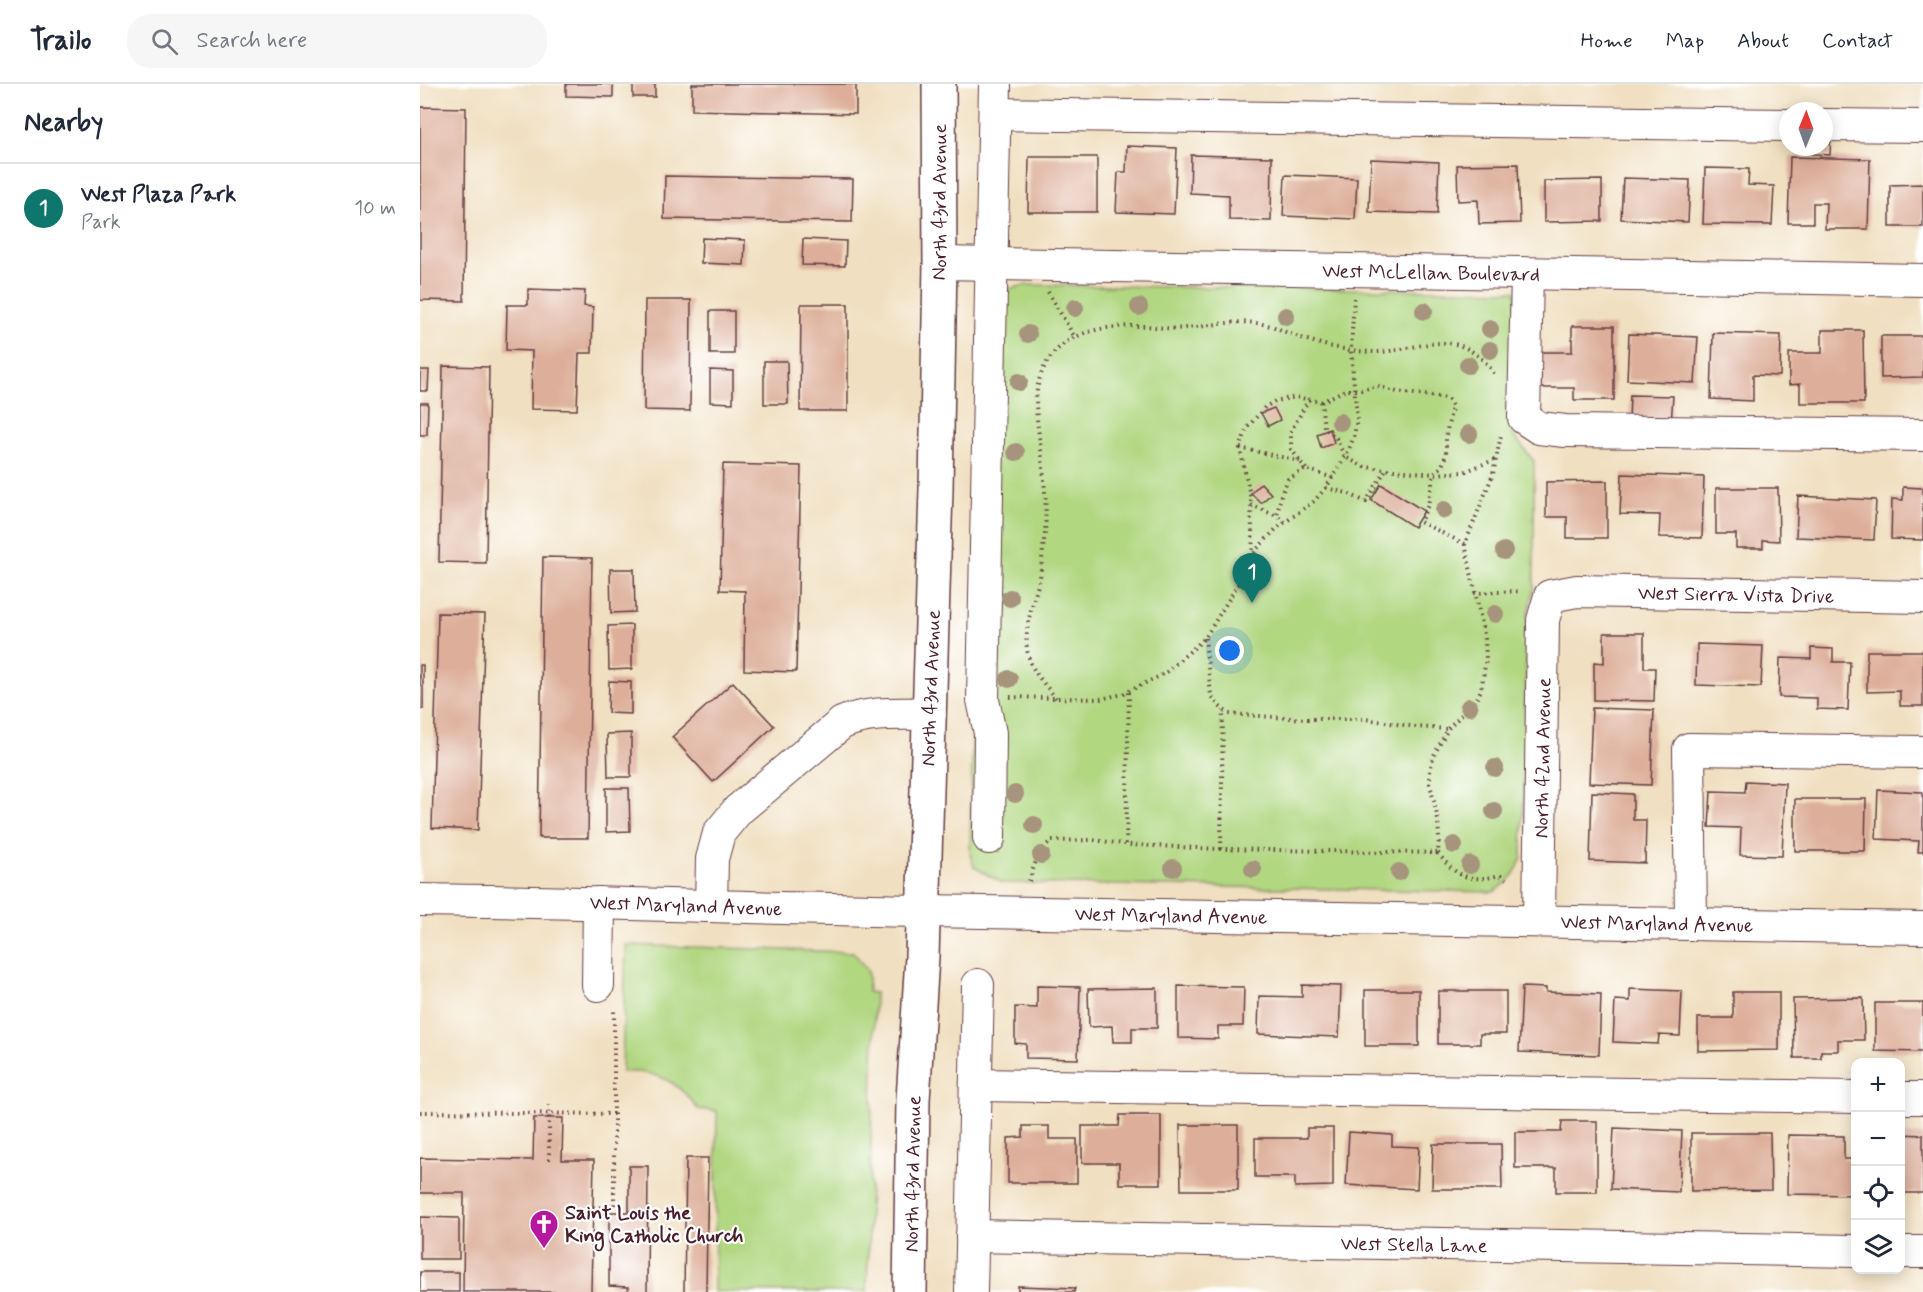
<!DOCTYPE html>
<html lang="en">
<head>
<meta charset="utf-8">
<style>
  body { margin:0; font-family:Mynerve,sans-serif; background:#f6f6f7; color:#1f2937 }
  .controls { position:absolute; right:18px; bottom:18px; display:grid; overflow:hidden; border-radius:12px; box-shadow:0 3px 15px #0003 }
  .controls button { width:54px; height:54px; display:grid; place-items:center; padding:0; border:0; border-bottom:2px solid #e0e1e3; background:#fff; color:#1f2937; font:30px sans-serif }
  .compass { position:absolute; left:1359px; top:18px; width:54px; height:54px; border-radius:50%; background:#fff; box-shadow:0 3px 15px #0003; rotate:1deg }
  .you { position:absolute; left:810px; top:567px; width:21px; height:21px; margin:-15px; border:4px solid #fff; border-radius:50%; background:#1a73e8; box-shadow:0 0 0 9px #1a73e833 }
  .badge { display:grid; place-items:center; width:39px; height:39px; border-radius:50%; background:#0f766e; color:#fff; font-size:20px; font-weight:700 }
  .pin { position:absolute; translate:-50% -50px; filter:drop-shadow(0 2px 3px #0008) }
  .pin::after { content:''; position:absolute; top:32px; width:21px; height:18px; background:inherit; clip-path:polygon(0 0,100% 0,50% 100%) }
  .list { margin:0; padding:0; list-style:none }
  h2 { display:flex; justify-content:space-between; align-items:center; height:78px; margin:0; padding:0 24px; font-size:26px }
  h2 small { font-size:20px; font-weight:400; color:#747a83 }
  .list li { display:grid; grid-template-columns:39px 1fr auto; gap:18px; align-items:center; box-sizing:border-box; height:90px; padding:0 24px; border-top:2px solid #e0e1e3 }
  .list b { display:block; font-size:22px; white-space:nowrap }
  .list p { margin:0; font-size:20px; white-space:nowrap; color:#747a83 }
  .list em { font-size:20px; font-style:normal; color:#747a83 }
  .icon { flex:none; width:33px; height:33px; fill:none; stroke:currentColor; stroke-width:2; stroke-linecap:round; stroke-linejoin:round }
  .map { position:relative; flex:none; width:1503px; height:1208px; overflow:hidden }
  header { display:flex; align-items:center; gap:36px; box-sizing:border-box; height:84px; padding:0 30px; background:#fff; border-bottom:2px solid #e0e1e3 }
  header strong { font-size:28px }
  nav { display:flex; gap:33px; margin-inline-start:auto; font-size:21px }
  .search { width:420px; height:54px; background:#f6f6f7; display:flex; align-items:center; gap:15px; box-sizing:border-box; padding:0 21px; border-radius:24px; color:#747a83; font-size:22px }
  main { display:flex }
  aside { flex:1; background:#fff }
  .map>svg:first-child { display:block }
  .green { fill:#b1d781; stroke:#7e7b56; stroke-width:1.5 }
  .building { fill:#ddaf9a }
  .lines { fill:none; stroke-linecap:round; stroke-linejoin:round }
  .minor-casing { stroke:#633c41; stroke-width:34 }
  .major-casing { stroke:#633c41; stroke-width:36 }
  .path { stroke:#633c41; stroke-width:4; stroke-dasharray:1.5 4.5; stroke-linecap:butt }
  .minor { stroke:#fff; stroke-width:32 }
  .major { stroke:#fff; stroke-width:33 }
  .tree { fill:#a6947c }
  .labels { text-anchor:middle; stroke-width:4.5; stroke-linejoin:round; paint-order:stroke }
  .street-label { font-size:20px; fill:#4a1f2b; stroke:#fff }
  .poi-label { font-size:20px; font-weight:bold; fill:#4a1f2b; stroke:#fff; text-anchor:start }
</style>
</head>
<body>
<header>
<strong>Trailo</strong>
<div class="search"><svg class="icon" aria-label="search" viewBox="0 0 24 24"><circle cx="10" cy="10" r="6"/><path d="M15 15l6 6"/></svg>Search here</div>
<nav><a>Home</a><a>Map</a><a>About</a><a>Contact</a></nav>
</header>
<main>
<aside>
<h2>Nearby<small></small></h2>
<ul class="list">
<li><span class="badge">1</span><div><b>West Plaza Park</b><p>Park</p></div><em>10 m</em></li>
</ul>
</aside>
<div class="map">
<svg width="1503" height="1208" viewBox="0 0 1503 1208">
  <rect width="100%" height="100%" fill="#fff"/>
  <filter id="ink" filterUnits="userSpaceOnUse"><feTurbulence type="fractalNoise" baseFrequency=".0167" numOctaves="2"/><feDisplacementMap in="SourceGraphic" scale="12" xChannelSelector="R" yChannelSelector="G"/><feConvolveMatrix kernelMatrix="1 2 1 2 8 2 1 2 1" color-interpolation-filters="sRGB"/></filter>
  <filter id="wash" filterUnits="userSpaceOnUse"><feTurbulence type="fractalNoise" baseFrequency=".008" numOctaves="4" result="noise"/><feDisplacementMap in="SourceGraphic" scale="24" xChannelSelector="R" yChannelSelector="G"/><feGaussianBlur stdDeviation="1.35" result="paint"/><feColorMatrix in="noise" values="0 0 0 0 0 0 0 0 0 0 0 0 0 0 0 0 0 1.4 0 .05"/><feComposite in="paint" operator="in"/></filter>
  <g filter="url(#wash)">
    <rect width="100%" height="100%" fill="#f0dfc0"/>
    <g class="green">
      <path d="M 607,201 L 1096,207 L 1093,351 L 1114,377 L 1114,504 L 1107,534 L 1102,774 C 1094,792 1090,798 1073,808 L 582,799 L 554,783 L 550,770 L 561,211 Z"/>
      <path d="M 206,861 L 433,868 L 448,887 L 448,908 L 455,909 L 447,1208 L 294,1208 L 297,1027 L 278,1025 C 258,997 237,986 202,988 Z"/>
    </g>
    <g id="blocks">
      <g class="building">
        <polygon points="146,0 193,0 193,13 146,12"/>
        <rect x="213" y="0" width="22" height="13"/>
        <polygon points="272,0 436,0 436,30 272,26"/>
        <polygon points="0,23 46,24 44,217 0,216"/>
        <polygon points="1404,49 1411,49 1410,71 1379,69 1379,63 1404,63"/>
        <polygon points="707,62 757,64 754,130 696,128 698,88 706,88"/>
        <polygon points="771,71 852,73 851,137 809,136 809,111 770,109"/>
        <polygon points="609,73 677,73 677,128 608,128"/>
        <polygon points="1370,73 1450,75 1448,145 1405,145 1406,119 1393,119 1393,139 1368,139"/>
        <polygon points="951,75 1019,78 1017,130 949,128"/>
        <polygon points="1098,80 1100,139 1059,140 1058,116 1038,117 1037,81"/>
        <polygon points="1285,84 1329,85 1328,101 1354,102 1352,141 1283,140"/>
        <polygon points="865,91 937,94 935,135 863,132"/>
        <polygon points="245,92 433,95 432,138 244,135"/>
        <polygon points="1203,94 1270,96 1268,138 1201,135"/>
        <polygon points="1182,96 1182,137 1124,138 1124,97"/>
        <polygon points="1503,100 1503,143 1470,143 1470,101"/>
        <polygon points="282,154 325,156 324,181 281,179"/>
        <polygon points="383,155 426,157 425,182 382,181"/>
        <polygon points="108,205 165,207 164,222 173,223 172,269 159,269 157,326 111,325 112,267 86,266 87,221 108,221"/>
        <polygon points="225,216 271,216 270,327 224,326"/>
        <polygon points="381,220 428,220 428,327 380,327"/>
        <rect x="290" y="227" width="24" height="43"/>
        <polygon points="1152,242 1194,242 1194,316 1154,316 1154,304 1121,304 1121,268 1152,268"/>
        <polygon points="1402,246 1443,246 1444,319 1380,319 1380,300 1369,301 1369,269 1402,269"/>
        <polygon points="1293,249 1361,251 1360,292 1333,291 1333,317 1291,315"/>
        <polygon points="1209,250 1278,253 1275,299 1207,296"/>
        <polygon points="1461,252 1503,252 1503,293 1461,294"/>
        <polygon points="344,277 367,277 368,320 344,320"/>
        <polygon points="23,282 69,283 66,479 19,478"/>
        <polygon points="0,286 9,286 8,307 0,307"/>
        <polygon points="290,286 313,287 313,319 290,318"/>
        <polygon points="1210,311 1253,312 1251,340 1209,339"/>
        <polygon points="0,319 8,319 7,351 0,351"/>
        <polygon points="854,324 860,336 848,342 841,329"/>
        <polygon points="910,345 914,359 901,364 897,350"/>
        <polygon points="303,380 381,382 376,588 324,586 325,507 300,506"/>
        <polygon points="1202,390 1284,393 1282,454 1239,453 1240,431 1200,430"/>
        <polygon points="1187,397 1187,454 1147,454 1147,433 1126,433 1126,398"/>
        <polygon points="841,399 851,410 841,419 831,409"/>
        <polygon points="961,400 1004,427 994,443 951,416"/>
        <polygon points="1483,403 1503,404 1503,456 1471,455 1472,415 1483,416"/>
        <polygon points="1296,404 1358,404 1359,457 1343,456 1343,464 1316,464 1316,450 1296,450"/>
        <polygon points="1378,412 1456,416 1454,456 1376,453"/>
        <polygon points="123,473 172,474 168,754 119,754"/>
        <polygon points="190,485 214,485 215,528 191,529"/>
        <polygon points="18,529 65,530 58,746 12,744"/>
        <polygon points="212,541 212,585 189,586 188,542"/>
        <polygon points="1184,549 1224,549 1224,584 1235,584 1234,617 1174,616 1174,578 1184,579"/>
        <polygon points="1277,560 1343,562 1341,603 1276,601"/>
        <polygon points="1391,564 1413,565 1413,578 1430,578 1428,626 1397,625 1397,614 1359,613 1360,574 1391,575"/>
        <polygon points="1447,567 1503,567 1503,622 1480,622 1480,607 1447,608"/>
        <rect x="0" y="581" width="3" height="44"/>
        <polygon points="189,597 211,598 211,630 188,629"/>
        <polygon points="313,598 354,642 293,698 252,653"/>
        <polygon points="1172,624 1234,626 1231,701 1169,699"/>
        <polygon points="211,649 211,693 188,693 187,650"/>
        <polygon points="1326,697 1365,699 1362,772 1320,771 1321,744 1289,743 1291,707 1325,708"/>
        <polygon points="186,704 209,704 210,747 186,748"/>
        <polygon points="1458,706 1503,708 1503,768 1498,768 1499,757 1456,755"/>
        <polygon points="1172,708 1213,710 1213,736 1226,736 1225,779 1170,777"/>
        <polygon points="1375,715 1446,715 1445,767 1375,767"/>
        <polygon points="882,901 921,902 919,953 838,950 839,912 882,913"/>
        <polygon points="617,902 660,903 658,975 606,974 606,960 595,959 595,923 617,924"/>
        <polygon points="758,902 824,903 823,942 798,942 798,955 758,954"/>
        <polygon points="1102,903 1126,904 1126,908 1181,910 1179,971 1099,968"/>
        <polygon points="737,904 737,944 712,944 712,958 693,958 692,942 669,943 668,905"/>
        <polygon points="1210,905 1262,907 1260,952 1239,951 1238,960 1193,958 1195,916 1210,917"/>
        <rect x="945" y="906" width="54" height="56"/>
        <polygon points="1018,907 1086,907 1086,950 1060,950 1060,960 1018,960"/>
        <polygon points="1313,908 1359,908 1359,966 1278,967 1278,934 1313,934"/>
        <polygon points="1443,914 1444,956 1418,956 1418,967 1401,967 1401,974 1374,974 1373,915"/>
        <polygon points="1455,919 1503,919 1503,968 1455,967"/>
        <polygon points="700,1031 741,1031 741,1100 699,1100 699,1079 662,1079 662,1042 699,1042"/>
        <polygon points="114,1034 143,1034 142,1076 174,1076 171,1208 43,1208 44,1109 0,1109 0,1074 113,1076"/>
        <polygon points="1142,1037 1177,1037 1177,1108 1136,1108 1136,1084 1095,1084 1095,1048 1141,1048"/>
        <polygon points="760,1041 818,1041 818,1106 761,1106"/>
        <polygon points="603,1042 629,1042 629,1055 657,1055 657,1099 588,1099 588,1054 603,1053"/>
        <polygon points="887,1044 913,1044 913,1102 875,1103 875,1093 835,1093 835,1054 887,1054"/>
        <polygon points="1194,1044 1262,1047 1259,1108 1191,1105"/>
        <polygon points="929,1048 972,1051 972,1062 999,1063 997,1105 926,1101"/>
        <polygon points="1271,1049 1350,1049 1351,1106 1271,1107"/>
        <polygon points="1480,1050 1503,1051 1503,1109 1480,1109"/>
        <polygon points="1368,1051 1424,1052 1424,1075 1436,1075 1436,1111 1367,1110"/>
        <polygon points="1013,1060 1081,1060 1082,1105 1012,1105"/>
        <polygon points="266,1074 288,1074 286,1208 264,1208"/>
        <polygon points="209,1082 228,1082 227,1208 208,1208 208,1203 189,1202 189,1128 209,1128"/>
        <polygon points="0,1133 39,1134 39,1175 0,1175"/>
        <rect x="0" y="1188" width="39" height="20"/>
        <polygon points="598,1202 655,1204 654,1208 598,1208"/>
      </g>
    </g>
  </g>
  <g filter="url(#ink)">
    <use href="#blocks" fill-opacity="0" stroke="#633c41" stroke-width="1.5"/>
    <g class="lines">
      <g class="minor-casing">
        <g id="minor">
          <polyline points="575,30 1368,41"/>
          <polyline points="1404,41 1503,42"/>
          <polyline points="520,179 1503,196"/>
          <polyline points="1107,190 1104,334 1119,344 1145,347 1503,351"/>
          <polyline points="569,754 570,649 563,616 575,0"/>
          <path d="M 0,816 C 169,818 337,824 506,827 C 838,834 1171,837 1503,844"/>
          <path d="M 291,822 L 292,775 L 299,749 L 318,726 L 422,639 C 450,627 480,630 510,630"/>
          <polyline points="1119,836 1123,536 1130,512 1157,507 1503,513"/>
          <polyline points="1271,839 1269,665 1503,668"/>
          <polyline points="178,901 179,819"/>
          <polyline points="556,1001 1436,1013"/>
          <polyline points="1480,1014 1503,1014"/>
          <polyline points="552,1152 1436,1167"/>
          <polyline points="1480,1168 1503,1168"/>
          <polyline points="551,1208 558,901"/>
        </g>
      </g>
      <g class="major-casing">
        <polyline id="major" points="490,1208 493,1016 502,873 516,405 520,179 519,0"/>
      </g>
      <g class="path">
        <polyline points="628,208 654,252"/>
        <polyline points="820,364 880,377"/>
        <polyline points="886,385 871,365 871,347 889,315"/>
        <polyline points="906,404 927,409 946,418 966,385"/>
        <polyline points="831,421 857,432"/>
        <polyline points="865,438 857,432 861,411 868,395 886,385 913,394"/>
        <polyline points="1045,460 1000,438 1008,421 1014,390 1044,388 1076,375"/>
        <polyline points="833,472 831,416 820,364 827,344 845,323 855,317 876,313 901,318 904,343 916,354 925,373 945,383 1014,390 1022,382 1026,371 1026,351 1032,323 1028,314 977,308 957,302 941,306 925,306 901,318"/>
        <polyline points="1054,509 1101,507"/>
        <polyline points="785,554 791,611 799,622 809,630 885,635 946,635 996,643 1027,645"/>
        <polyline points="590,613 680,615 703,610 744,590 785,554 820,497 836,466 857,444 893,418 906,404 928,368 934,352 937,335 931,266 934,214"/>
        <path d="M 636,614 C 627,603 615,591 610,577 C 600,550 614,519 620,493 C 622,478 623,463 625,448 C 627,420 624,393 621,366 C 617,334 609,302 630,274 C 650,246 687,242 720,242 C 735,242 750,246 765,244 C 793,242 819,234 847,241 C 857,243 866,249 876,252 C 900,261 926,267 951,268 C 979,270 1017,252 1041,262 C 1055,267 1068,279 1075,291"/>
        <polyline points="706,760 709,608"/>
        <polyline points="801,765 803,626"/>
        <path d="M 1018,769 C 1036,793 1050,799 1080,791 L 1086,795"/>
        <polyline points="609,797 619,768 631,757 673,756 712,761 801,765 1018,769 1019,754 1018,736 1010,700 1010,688 1013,673 1029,643 1055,618 1061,606 1066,575 1065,555 1045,460 1073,390 1081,351"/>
        <polyline points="0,1028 194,1030"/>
        <polyline points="129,1076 129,1016"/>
        <polyline points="173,1123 194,1124 194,924"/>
      </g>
      <use href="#minor" class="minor"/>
      <use href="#major" class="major"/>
    </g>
    <g class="tree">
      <circle cx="719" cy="223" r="9"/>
      <circle cx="655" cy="224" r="9"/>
      <circle cx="1004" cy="227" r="9"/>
      <circle cx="866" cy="232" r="9"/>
      <circle cx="1070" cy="245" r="9"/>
      <circle cx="608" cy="250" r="9"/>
      <circle cx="1070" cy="266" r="9"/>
      <circle cx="1048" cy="281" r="9"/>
      <circle cx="599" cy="298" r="9"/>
      <circle cx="920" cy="338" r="9"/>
      <circle cx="1049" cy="350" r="9"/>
      <circle cx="596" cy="368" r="9"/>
      <circle cx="1024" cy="426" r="9"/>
      <circle cx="1084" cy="467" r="9"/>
      <circle cx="590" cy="514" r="9"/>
      <circle cx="1075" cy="530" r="9"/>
      <circle cx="589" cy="595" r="9"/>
      <circle cx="1049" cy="623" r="9"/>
      <circle cx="1075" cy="684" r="9"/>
      <circle cx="595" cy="710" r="9"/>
      <circle cx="1074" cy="727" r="9"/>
      <circle cx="614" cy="741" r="9"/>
      <circle cx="1034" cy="761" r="9"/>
      <circle cx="621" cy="771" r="9"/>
      <circle cx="1050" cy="781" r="9"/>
      <circle cx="753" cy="784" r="9"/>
      <circle cx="833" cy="785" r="9"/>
      <circle cx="979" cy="788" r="9"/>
    </g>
  </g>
  <defs>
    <g id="church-pin" transform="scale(1.5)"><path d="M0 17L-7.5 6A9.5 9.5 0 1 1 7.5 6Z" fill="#b5179e" stroke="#fff"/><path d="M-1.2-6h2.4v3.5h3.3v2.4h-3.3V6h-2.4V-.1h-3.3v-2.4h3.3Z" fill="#fff"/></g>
  </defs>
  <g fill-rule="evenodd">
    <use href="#church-pin" x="124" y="1140"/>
  </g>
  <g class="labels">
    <g class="street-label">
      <text transform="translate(519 118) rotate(-90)" y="7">North 43rd Avenue</text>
      <text transform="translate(1011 188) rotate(1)" y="7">West McLellan Boulevard</text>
      <text transform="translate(1316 510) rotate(1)" y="7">West Sierra Vista Drive</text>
      <text transform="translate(510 604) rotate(-88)" y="7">North 43rd Avenue</text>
      <text transform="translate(1122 674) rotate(-89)" y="7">North 42nd Avenue</text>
      <text transform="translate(266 821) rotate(2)" y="7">West Maryland Avenue</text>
      <text transform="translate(751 831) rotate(1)" y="7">West Maryland Avenue</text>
      <text transform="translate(1237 839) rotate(1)" y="7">West Maryland Avenue</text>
      <text transform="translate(492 1090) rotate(-89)" y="7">North 43rd Avenue</text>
      <text transform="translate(994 1160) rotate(1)" y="7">West Stella Lane</text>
    </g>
    <g class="poi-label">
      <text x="145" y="1135">Saint Louis the<tspan x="145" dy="23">King Catholic Church</tspan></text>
    </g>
  </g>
</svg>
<div class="controls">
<button>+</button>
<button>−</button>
<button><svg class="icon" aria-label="locate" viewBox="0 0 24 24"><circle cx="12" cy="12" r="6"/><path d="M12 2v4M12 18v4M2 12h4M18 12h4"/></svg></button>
<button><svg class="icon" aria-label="layers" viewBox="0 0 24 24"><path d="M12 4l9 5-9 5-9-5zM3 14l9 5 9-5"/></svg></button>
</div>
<svg class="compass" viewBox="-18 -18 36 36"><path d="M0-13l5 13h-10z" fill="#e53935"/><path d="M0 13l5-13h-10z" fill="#747a83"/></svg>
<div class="you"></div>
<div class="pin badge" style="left:832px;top:519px">1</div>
</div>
</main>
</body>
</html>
